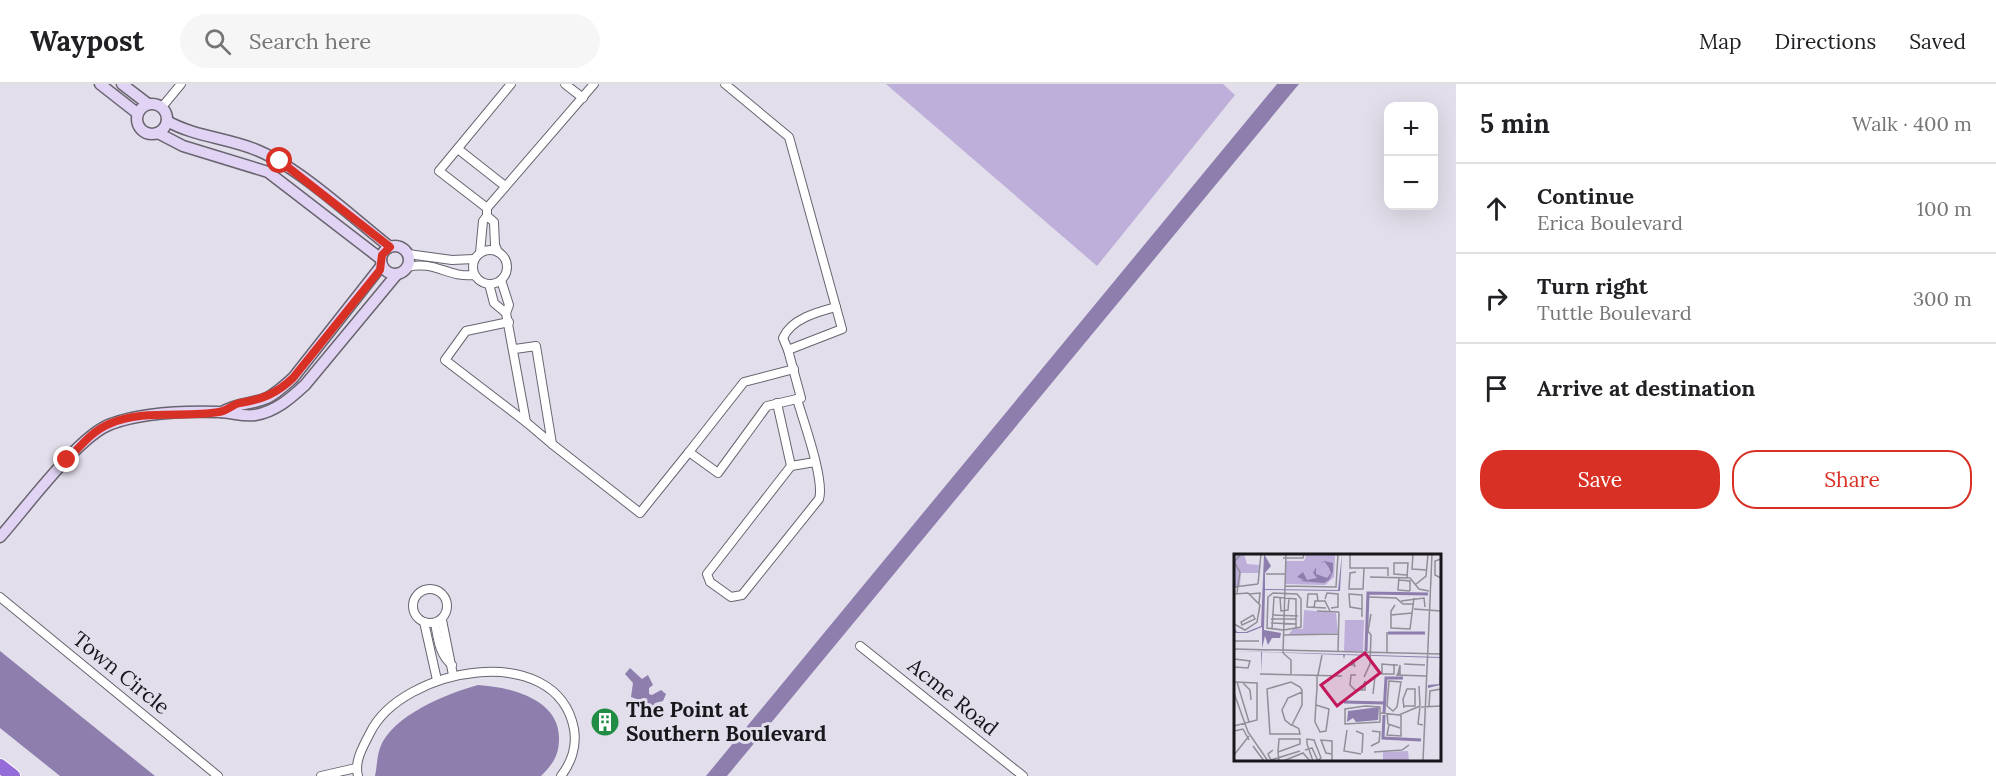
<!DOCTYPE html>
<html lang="en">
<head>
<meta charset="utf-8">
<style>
  body { margin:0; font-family:Lora,serif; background:#f6f6f6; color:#202124 }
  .controls { position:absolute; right:18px; top:18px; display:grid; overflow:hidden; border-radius:12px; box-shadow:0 6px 24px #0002 }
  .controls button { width:54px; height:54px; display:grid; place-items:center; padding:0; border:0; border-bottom:2px solid #e0e0e0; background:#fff; color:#202124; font:30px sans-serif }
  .stop { position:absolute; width:18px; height:18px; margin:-14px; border:4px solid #d93025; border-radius:50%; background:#fff }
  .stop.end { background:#d93025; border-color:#fff; box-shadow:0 2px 6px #0008 }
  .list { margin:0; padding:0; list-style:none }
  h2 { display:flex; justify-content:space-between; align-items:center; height:78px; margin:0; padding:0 24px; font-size:26px }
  h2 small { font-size:20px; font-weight:400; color:#757577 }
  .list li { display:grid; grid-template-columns:39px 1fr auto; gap:18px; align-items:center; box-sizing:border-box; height:90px; padding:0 24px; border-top:2px solid #e0e0e0 }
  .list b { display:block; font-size:22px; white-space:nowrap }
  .list p { margin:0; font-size:20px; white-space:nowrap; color:#757577 }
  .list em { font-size:20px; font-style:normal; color:#757577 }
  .actions { display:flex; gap:12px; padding:18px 24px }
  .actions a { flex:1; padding:14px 0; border:2px solid #d93025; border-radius:24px; text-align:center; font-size:21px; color:#d93025 }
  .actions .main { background:#d93025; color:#fff }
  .icon { flex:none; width:33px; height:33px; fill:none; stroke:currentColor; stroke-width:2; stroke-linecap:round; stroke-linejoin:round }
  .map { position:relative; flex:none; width:1456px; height:692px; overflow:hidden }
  header { display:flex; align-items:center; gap:36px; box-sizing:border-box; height:84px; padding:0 30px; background:#fff; border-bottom:2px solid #e0e0e0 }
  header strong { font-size:28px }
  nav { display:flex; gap:33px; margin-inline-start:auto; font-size:21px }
  .search { width:420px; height:54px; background:#f6f6f6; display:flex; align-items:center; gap:15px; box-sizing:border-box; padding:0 21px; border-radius:33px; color:#757577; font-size:22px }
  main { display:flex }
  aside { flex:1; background:#fff }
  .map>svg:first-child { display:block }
  .green { fill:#bdafda }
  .water { fill:#8d7ead }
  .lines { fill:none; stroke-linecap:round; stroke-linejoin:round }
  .street-casing { stroke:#68646f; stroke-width:10 }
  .secondary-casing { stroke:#68646f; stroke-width:13 }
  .highway-casing { stroke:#fff; stroke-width:16 }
  .street { stroke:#fff; stroke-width:8 }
  .secondary { stroke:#e0d3f3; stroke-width:10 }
  .highway { stroke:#966dd8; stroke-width:14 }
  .route { stroke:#d93025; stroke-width:8 }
  .labels { text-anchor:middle; stroke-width:6; stroke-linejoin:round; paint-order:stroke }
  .street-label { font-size:21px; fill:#18171b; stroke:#e2deeb }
  .poi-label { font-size:21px; font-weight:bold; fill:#18171b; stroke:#e2deeb; text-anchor:start }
  .inset-river { fill:none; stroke:#8d7ead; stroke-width:3 }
  .inset-road { fill:none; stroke:#918e98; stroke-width:1.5 }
  .view { fill:#c2185b; fill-opacity:0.15; stroke:#c2185b; stroke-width:3 }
  .inset-edge { fill:none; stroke:#18171b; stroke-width:3 }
</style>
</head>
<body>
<header>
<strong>Waypost</strong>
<div class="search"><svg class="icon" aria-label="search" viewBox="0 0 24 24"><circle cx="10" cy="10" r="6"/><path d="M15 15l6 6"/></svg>Search here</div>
<nav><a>Map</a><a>Directions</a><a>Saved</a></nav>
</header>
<main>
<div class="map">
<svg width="1456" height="692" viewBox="0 0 1456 692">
  <rect width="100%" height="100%" fill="#e2deeb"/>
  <polygon class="green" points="886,0 1223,0 1235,11 1097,182"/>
  <g class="water">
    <polygon points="1277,0 1299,0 727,692 706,692"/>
    <polygon points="0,567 155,692 60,692 0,644"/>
    <polygon points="630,584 642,595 648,591 653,601 649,604 649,610 652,611 661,606 666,610 663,617 655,619 650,627 646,627 642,617 631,613 633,599 625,590"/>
    <path d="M 478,601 C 510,603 560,615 559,655 C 559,672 552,681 541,692 L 375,692 C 377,683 377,672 380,664 C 391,632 448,609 478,601 Z"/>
  </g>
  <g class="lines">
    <g class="street-casing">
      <g id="street">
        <polyline points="511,0 439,87 487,124 594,0"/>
        <polyline points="565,0 583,14"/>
        <polyline points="162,23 181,0"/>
        <polyline points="458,65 505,102"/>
        <polyline points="487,132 494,138 495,161 498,168"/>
        <circle cx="490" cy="183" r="17"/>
        <polyline points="480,169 483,137 487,132 487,124"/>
        <polyline points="408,170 452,176 474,175"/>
        <path d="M 407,183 C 435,176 448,194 474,191"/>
        <polyline points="501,196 509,221 506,229 526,338 552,360 536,262 515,265"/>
        <polyline points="489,200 494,219 506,229"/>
        <polyline points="509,238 466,247 445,276 526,338"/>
        <path d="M 788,266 L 783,254 C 791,235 817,228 836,223"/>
        <path d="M 777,319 L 791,382 L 707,490 L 710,498 L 731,513 L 742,511 L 819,415 C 825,396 803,336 797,315"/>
        <polyline points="552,360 640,429 689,368 718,389 767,322 801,314 788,266 842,245 789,53 725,0"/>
        <polyline points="689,368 744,298 794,285"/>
        <polyline points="791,382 815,378"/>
        <circle cx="430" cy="522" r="17"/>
        <polyline points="0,513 218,692"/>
        <polyline points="442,536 453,591"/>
        <polyline points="424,538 437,596"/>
        <path d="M 435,539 C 438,555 439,570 452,581"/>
        <polyline points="860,562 1023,692"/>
        <polyline points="321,692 356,684"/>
        <path d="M 358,692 C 354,677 363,663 370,649 C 402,583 557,555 574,645 C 577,662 571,679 561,692"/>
      </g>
    </g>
    <g class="secondary-casing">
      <g id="secondary">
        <polyline points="100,0 137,29"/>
        <polyline points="122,0 148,20"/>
        <circle cx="152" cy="35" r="15"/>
        <path d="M 167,37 C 195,53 230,54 259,67 C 301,85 353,134 390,163"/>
        <polyline points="158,49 183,62 268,88 381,175"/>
        <circle cx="395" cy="176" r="14"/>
        <path d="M 222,328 C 239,318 251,321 267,314 C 277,309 285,301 293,294 L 382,181"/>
        <path d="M 0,453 C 25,425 79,351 111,340 C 143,328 185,327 219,328 C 232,328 242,333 255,331 C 275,328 291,314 305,301 L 397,190"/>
      </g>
    </g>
    <g class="highway-casing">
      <polyline id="highway" points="0,682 13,692"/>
    </g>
    <use href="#street" class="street"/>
    <use href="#secondary" class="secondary"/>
    <use href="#highway" class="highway"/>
  </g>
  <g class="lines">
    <path class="route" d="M 67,376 C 80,363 92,347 109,340 C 143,325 183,334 219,328 C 227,327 233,320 240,319 C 263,315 276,310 293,294 L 380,186 L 382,171 L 390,163 L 280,77"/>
  </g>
  <defs>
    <g id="building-disc" transform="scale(1.5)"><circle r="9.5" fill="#218c44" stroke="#e2deeb"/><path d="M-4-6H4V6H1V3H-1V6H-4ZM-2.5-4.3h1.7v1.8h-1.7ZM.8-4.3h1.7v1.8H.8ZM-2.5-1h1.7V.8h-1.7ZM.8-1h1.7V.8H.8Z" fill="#fff"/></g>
  </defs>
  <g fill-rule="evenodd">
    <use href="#building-disc" x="605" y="638"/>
  </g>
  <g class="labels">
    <g class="street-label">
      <text transform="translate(121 589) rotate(39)" y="7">Town Circle</text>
      <text transform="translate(953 613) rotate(39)" y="7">Acme Road</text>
    </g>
    <g class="poi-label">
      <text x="626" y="633">The Point at<tspan x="626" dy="24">Southern Boulevard</tspan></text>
    </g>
  </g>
  <g transform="translate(1234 470)">
    <rect width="207" height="207" fill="#e2deeb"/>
    <path d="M 0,0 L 10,0 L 13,10 L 26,11 L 26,19 L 7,19 L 6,32 L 0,32 ZM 73,0 L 101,0 L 100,23 L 91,31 L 51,30 L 52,7 L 70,7 ZM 70,56 L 102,59 L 104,79 L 54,81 L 60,74 L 69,75 ZM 111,66 L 130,66 L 129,97 L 110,97 ZM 174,197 L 175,207 L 149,207 L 149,198 Z" fill="#bdafda"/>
    <path d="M 30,0 L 37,12 L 31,19 L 31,35 L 104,36 L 108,0 L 106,37 L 31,36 L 30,76 L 47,79 L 46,84 L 38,84 L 34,91 L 31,82 L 28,94 L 28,73 L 13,79 L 0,79 L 0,72 L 3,78 L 12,78 L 27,72 ZM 91,7 L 99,9 L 99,18 L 95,26 L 90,29 L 66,27 L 70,26 L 63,23 L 69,18 L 73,26 L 83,24 L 79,19 L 82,13 L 82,20 L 93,24 L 97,19 L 95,14 L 91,8 L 86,9 ZM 0,97 L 207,103 L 206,131 L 194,134 L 191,207 L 194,131 L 205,130 L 206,104 L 111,101 L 110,105 L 109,101 L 28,98 L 27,119 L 27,98 ZM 145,153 L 144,166 L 122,168 L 119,164 L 113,168 L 114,157 Z" fill="#8d7ead"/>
    <path class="inset-river" d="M 154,79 L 191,79M 132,97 L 134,39 L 194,40M 110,148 L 151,149M 150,159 L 152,124 L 169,124M 150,161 L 149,184 L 187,186"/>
    <path class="inset-road" d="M 116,0 L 116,14 L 154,14 L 154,22M 179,0 L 178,15 L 193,16M 49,4 L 69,4 L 70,0M 207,5 L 201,7 L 201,21 L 207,24M 122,18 L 116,19 L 115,35 L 129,35 L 130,14M 32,20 L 51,20M 136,23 L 176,24 L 185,35 L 195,37M 165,23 L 164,36 L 176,37M 173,24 L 174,9 L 160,9 L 160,20 L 173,21M 165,26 L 176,27 L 176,37M 24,30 L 27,0M 181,31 L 192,22 L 194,0M 51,32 L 102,33 L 104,0M 0,33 L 24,30M 3,39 L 6,18 L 0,8 L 7,0M 0,40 L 14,39 L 26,51 L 23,68 L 11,76 L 0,70M 15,40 L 26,39 L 25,49M 46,43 L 47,57 L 54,56 L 55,44M 135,43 L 162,44 L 169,50 L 180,50M 91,45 L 93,39 L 104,40 L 104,53 L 97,54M 84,47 L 83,40 L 74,40 L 73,53 L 92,54M 167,47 L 190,44 L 191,53M 161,51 L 157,57 L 157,74 L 176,75 L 180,44M 80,54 L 81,47 L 91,47 L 96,57M 180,55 L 207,57M 83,57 L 105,58M 19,61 L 21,65 L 8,71 L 7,68 ZM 38,61 L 64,62M 157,61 L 178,59M 127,62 L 128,62 L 128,41 L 115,40 L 116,53 L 128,55M 37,65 L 62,65M 37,69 L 62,70M 38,75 L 40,43 L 62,45 L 62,74M 49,76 L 33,74 L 34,43 L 39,39 L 63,40 L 67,45 L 67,73 L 50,76M 49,81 L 105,80M 1,87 L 25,87M 0,95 L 207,100M 104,98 L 105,58M 153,98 L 153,78M 49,99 L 52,0M 49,99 L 57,106 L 57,121M 0,105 L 16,107 L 14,114 L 0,113M 160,110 L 160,120 L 148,120 L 148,110 L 160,111 L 164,111M 170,110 L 191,111M 120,111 L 114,111 L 119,106 L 121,113M 26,120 L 108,122M 163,120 L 166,120 L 166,111 L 164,120M 84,121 L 88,101M 122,121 L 117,121 L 116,131 L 121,136 L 131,136 L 131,127 L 128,136M 162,121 L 192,122M 130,123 L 136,110 L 137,81 L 134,77 L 137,60M 155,127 L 167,128 L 163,153 L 159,157 L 153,152 ZM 0,128 L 23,129 L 23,166 L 0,172M 3,128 L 15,168M 9,129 L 16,136 L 17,146M 185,132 L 186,152M 0,139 L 14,178 L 34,207M 139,140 L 141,122M 82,151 L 95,155 L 92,177 L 86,178 L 81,168 L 81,166 L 82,148 L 83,134 L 83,121M 131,152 L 146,153 L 146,168 L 111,170 L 111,155 ZM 195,152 L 196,137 L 207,135M 186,153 L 184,170 L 189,171M 187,153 L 207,152M 170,154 L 169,145 L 173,135 L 181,135 L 181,152 L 170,152M 147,159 L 165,161 L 186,152M 153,159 L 154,170 L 166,174M 58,171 L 68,151 L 68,136 L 66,133 L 57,128 L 33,135 L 36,180 L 66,180 L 65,175 L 64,174 L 58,171 L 57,171 L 51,166 L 48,156 L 54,144 L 68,138M 155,171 L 153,181 L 167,182 L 167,160M 113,176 L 110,197 L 127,200M 0,177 L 9,175 L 15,186M 122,177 L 129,180 L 128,199M 73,190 L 73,185 L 80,186 L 87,204 L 83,207M 73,190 L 79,207M 19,192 L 30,207M 137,192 L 145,188 L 146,178 L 138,177M 39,196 L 34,200 L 37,206 L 66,197M 71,196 L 78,194 L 84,207M 44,198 L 66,190 L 66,185 L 45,185 L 44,198 L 45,207M 140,198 L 168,196 L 175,191M 0,201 L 15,182M 49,207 L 69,199 L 76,207M 98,207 L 98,187 L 87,186 L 92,199 L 98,200M 189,207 L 198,0"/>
    <path class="view" d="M 131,99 L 146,119 L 103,152 L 87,131 Z"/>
    <rect width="207" height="207" class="inset-edge"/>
  </g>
</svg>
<div class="controls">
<button>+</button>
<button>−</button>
</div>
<div class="stop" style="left:280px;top:77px"></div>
<div class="stop end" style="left:67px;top:376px"></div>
</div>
<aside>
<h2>5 min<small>Walk · 400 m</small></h2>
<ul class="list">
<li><svg class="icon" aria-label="ahead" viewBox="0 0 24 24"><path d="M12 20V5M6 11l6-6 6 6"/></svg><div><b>Continue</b><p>Erica Boulevard</p></div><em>100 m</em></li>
<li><svg class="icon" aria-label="right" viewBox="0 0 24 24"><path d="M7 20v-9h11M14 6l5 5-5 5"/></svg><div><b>Turn right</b><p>Tuttle Boulevard</p></div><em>300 m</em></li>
<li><svg class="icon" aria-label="arrive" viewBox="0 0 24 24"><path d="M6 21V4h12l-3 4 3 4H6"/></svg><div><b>Arrive at destination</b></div></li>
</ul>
<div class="actions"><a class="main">Save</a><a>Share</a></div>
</aside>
</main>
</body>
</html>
